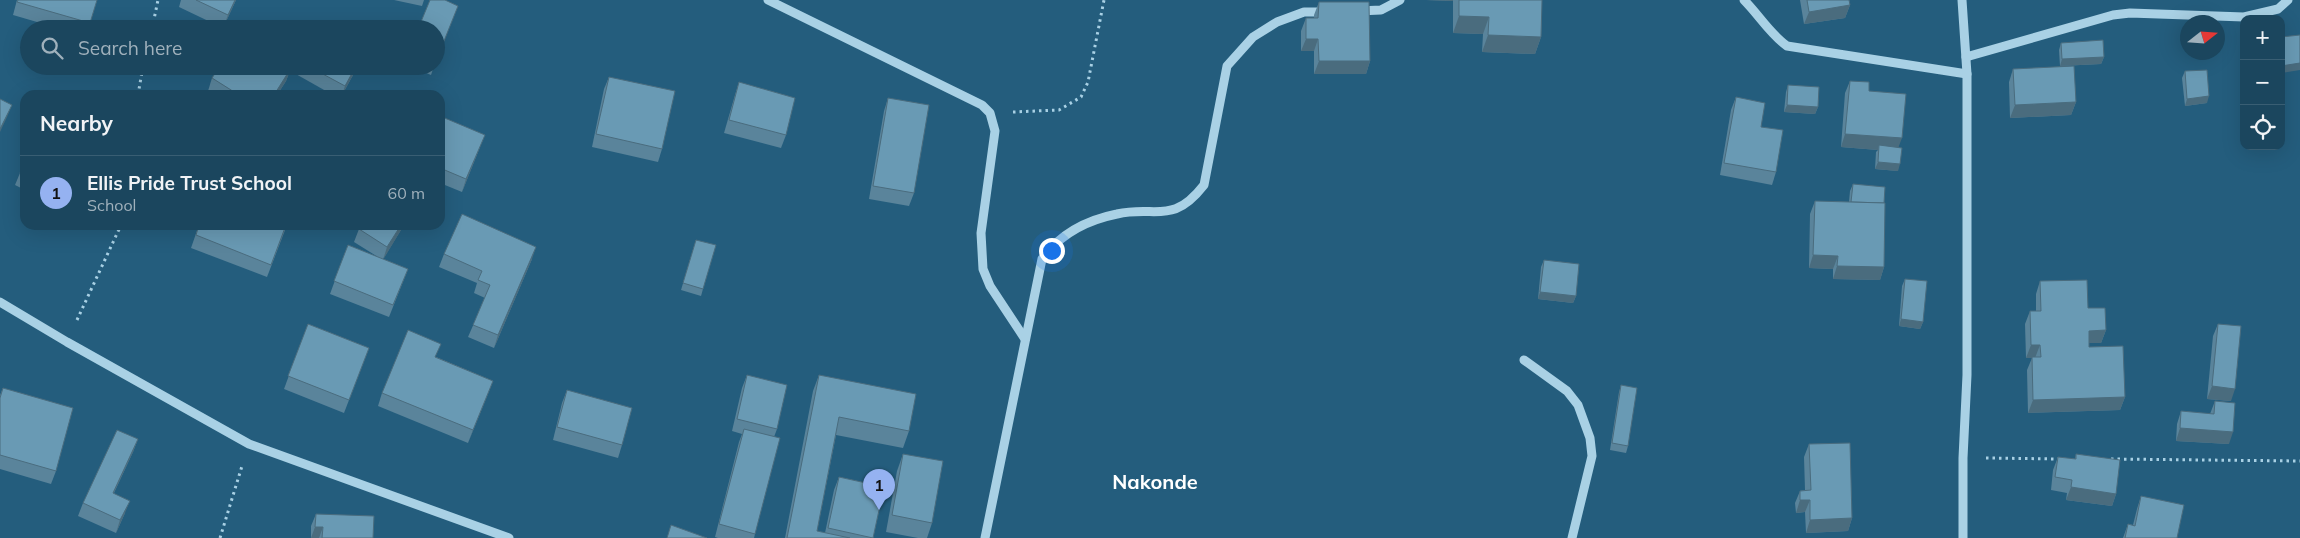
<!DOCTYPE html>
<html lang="en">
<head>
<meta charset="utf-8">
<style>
  body { margin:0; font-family:Mulish,sans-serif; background:#244d64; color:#f1f3f6 }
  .controls { position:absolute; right:15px; top:15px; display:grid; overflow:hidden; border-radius:10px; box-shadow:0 5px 20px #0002 }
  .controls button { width:45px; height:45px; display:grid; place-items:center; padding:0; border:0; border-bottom:1px solid #395e73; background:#1b465e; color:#f1f3f6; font:25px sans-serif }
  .compass { position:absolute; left:2180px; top:15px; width:45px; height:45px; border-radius:50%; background:#1b465e; box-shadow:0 5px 20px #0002; rotate:73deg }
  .you { position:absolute; left:1051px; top:250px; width:18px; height:18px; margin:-12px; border:4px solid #fff; border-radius:50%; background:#1a73e8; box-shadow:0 0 0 8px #1a73e833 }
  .badge { display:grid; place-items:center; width:32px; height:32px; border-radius:50%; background:#95b2f1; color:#111; font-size:16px; font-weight:700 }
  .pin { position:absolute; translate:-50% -41px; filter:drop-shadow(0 1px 2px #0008) }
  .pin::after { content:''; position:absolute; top:26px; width:18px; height:15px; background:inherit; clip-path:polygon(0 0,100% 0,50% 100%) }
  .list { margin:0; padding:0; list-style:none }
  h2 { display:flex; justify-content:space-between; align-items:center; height:65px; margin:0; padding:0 20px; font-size:21px }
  h2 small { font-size:16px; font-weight:400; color:#a0b1bc }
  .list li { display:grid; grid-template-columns:32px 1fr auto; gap:15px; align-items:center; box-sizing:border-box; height:75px; padding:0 20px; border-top:1px solid #395e73 }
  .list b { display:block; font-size:19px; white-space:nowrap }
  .list p { margin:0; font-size:16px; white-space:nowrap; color:#a0b1bc }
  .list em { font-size:16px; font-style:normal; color:#a0b1bc }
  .icon { flex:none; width:28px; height:28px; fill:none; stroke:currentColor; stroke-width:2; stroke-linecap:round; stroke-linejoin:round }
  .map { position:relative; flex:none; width:2300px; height:538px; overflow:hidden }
  .search { position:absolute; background:#1b465e; box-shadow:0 5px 20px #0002; left:20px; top:20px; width:425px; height:55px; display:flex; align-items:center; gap:12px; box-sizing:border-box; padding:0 18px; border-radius:28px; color:#a0b1bc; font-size:19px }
  .panel { position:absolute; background:#1b465e; box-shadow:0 5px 20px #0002; left:20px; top:90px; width:425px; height:140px; border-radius:15px }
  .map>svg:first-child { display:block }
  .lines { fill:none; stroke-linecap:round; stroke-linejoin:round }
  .path { stroke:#a9d1e5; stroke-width:3; stroke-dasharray:2.5 4; stroke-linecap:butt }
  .minor { stroke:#a9d1e5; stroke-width:9 }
  .wall { fill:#5a849b }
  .shaded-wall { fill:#4a6c7e }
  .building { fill:#699ab4; stroke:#4a6c7e }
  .labels { text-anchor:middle; stroke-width:4.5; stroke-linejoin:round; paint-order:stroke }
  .district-label { font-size:20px; font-weight:bold; fill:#fff; stroke:#245d7d }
</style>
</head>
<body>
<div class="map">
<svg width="2300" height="538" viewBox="0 0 2300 538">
  <rect width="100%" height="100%" fill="#245d7d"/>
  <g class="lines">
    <g class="path">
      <polyline points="152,29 158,0"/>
      <polyline points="138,95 143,66"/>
      <polyline points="1013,112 1059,110 1081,97 1088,82 1104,0"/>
      <polyline points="77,320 121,225"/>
      <polyline points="1986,458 2060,459"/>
      <polyline points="2111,459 2300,461"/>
      <polyline points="220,538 242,466"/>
    </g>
    <g class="minor">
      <polyline points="768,0 982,105 990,113 995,131 981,233 983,269 990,286 1025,339"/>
      <path d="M 1744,0 C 1759,15 1770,34 1787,46 L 1967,74"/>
      <polyline points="1962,0 1967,74 1967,375 1963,458 1963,538"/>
      <polyline points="1358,11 1381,10 1400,0"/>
      <polyline points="1966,57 2113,15 2130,13 2244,17 2278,9 2288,0"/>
      <polyline points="0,302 67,342 249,444 509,538"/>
      <polyline points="1524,360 1567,391 1578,405 1590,438 1592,456 1572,538"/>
      <path d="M 985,538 L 1042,259 C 1060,234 1087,220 1117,214 C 1156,205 1172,226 1204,185 L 1227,66 L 1253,37 L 1277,22 L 1304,12 L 1325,12"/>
    </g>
  </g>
  <g class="wall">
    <polygon points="17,0 97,0 88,29 61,29 13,15"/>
    <polygon points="181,0 236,0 223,28 179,7"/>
    <polygon points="394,0 424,0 422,6"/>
    <polygon points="1426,0 1542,0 1541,37 1535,54 1482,52 1483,34 1453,33 1453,1"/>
    <polygon points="1800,0 1849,0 1850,5 1845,18 1804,24"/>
    <polygon points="1319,2 1370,61 1366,74 1314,74 1314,51 1301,51 1301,31 1306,18 1314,18 1314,15"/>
    <polygon points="2061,43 2104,57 2101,64 2060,66 2059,50"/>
    <polygon points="296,66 358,66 342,95 333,95 294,73"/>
    <polygon points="410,66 434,66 431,75"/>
    <polygon points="291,68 286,81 277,95 214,95 208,91 212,78"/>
    <polygon points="2013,69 2076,102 2071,115 2010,118 2009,82"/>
    <polygon points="2185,71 2207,103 2185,106 2182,78"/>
    <polygon points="609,77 662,149 658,162 592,147 604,89"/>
    <polygon points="1850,81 1869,91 1899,148 1898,171 1875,169 1876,152 1878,150 1841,147 1845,93"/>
    <polygon points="739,82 786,135 781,148 724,133 735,95"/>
    <polygon points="1788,85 1818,107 1815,114 1784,112 1786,92"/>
    <polygon points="1736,97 1761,127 1776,172 1772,185 1720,175 1731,110"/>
    <polygon points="888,98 914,193 909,206 869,199 884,111"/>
    <polygon points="440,116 480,147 462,192 440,183"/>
    <polygon points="25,161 25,190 15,185"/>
    <polygon points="1853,184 1884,203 1884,267 1880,280 1833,279 1833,269 1809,268 1810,214 1815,201 1849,202 1850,191"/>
    <polygon points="199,225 287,225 267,277 191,248"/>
    <polygon points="404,225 383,259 408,269 389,317 330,294 348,245 378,257 354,242 359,229"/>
    <polygon points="696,240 703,289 701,296 681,290"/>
    <polygon points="444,254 532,259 494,348 468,337 485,298 474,293 477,283 439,267"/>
    <polygon points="1544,260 1576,296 1573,303 1538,299 1541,267"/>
    <polygon points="1905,279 1923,322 1920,329 1899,326 1902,286"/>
    <polygon points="2040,281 2088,308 2106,330 2101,343 2089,343 2089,347 2125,397 2120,410 2028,413 2027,370 2032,358 2026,358 2025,324 2030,311 2036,311 2036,294"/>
    <polygon points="308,324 369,348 344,413 284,389"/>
    <polygon points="2218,324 2231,401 2207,399 2213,336"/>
    <polygon points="436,357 493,381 468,443 378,406 382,393"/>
    <polygon points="747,375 777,429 774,437 755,534 754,538 718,538 715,537 739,442 742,434 732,431 742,388"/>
    <polygon points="819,375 909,431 903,448 836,435 817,531 825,533 834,490 839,477 884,487 873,538 785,538 813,391"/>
    <polygon points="1621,385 1628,446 1626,453 1610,450 1619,392"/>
    <polygon points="3,388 56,471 51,484 0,469 0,395"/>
    <polygon points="567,390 622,445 618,458 553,440 562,403"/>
    <polygon points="2215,401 2229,444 2176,441 2177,424 2181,411 2210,414"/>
    <polygon points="138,439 133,452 114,493 125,513 116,533 78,516 83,503"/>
    <polygon points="1809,444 1852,518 1848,531 1806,533 1805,512 1796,513 1795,503 1800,491 1805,490 1804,457"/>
    <polygon points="903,454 932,523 927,538 918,538 886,532 897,471"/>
    <polygon points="2076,454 2116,494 2112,506 2066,500 2067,493 2051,490 2053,470 2058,457 2075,459"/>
    <polygon points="2141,496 2177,538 2123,538 2128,524 2133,525 2137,509"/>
    <polygon points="316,514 373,538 311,538 311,526"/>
  </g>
  <g class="shaded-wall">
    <polygon points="235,0 236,0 223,28 228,15"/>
    <polygon points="1426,0 1453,0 1453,1"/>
    <polygon points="1850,5 1845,18 1804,24 1809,12"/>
    <polygon points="1459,16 1489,17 1483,34 1453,33"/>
    <polygon points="1488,35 1541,37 1535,54 1482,52"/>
    <polygon points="1306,39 1318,39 1314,51 1301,51"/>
    <polygon points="2104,57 2101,64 2060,66 2062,59"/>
    <polygon points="1319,61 1370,61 1366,74 1314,74"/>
    <polygon points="2300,63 2300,70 2281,73 2281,66"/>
    <polygon points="356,66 358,66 342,95 345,86"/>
    <polygon points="291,68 286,81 277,95 274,95"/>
    <polygon points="2209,96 2207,103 2185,106 2187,99"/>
    <polygon points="2076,102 2071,115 2010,118 2015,105"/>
    <polygon points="12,105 7,117 0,132 0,129"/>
    <polygon points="1787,105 1818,107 1815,114 1784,112"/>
    <polygon points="1845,134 1902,138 1897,151 1879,145 1878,150 1841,147"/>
    <polygon points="485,135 480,147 462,192 466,179"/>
    <polygon points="1878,162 1900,164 1898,171 1875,169"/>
    <polygon points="401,225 404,225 383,260 387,247"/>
    <polygon points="536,247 532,259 494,348 498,335"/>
    <polygon points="1813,255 1838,256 1833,269 1809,268"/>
    <polygon points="1837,266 1884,267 1880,280 1833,279"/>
    <polygon points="1540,292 1576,296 1573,303 1538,299"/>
    <polygon points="1901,319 1923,322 1920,329 1899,326"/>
    <polygon points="2106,330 2101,343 2084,343 2089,331"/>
    <polygon points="2031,345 2040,345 2035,358 2026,358"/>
    <polygon points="493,381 488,394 468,443 473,430"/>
    <polygon points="2212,386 2235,389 2231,401 2207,399"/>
    <polygon points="2125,397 2120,410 2028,413 2033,400"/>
    <polygon points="2180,428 2233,432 2229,444 2176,441"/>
    <polygon points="138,439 133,452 108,505 113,493"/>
    <polygon points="2071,487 2116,494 2112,506 2066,500"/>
    <polygon points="1800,500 1810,500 1805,512 1796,513"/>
    <polygon points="130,501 125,513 116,533 120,520"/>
    <polygon points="1852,518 1848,531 1806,533 1810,520"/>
    <polygon points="315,527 323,527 319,538 311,538"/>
  </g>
  <g class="building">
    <polygon points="18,0 97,0 90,23 17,2"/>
    <polygon points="196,0 235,0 228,15"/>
    <polygon points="430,0 445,0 458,6 436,61 436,29 418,29"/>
    <polygon points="1459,0 1542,0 1541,37 1488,35 1489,17 1459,16"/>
    <polygon points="1807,0 1849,0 1850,5 1809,12"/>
    <polygon points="1319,2 1369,2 1370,61 1319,61 1318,39 1306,39 1306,18 1318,18"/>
    <polygon points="317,25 325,29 315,29"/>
    <polygon points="2300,35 2300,63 2281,66 2281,37"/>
    <polygon points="2103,40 2104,57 2062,59 2061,43"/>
    <polygon points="220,66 288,66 291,68 274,95 239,95 212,78"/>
    <polygon points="308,66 356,66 345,86"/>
    <polygon points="2074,66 2076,102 2015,105 2013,69"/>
    <polygon points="2207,70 2209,96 2187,99 2185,71"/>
    <polygon points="609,77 675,91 662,149 596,134"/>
    <polygon points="1850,81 1869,82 1869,91 1906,94 1902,138 1845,134"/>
    <polygon points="739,82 795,98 786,135 729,120"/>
    <polygon points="1788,85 1819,87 1818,107 1787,105"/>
    <polygon points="1736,97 1765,103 1761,127 1783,130 1776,172 1724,163"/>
    <polygon points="888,98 929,105 914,193 873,186"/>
    <polygon points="0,99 12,105 0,129"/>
    <polygon points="440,116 485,135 466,179 440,168"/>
    <polygon points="1879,145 1902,148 1900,164 1878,162"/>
    <polygon points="25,161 25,175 20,173"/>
    <polygon points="1853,184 1885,187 1884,203 1851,202"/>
    <polygon points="1815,201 1885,203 1884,267 1837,266 1838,256 1813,255"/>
    <polygon points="462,214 536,247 498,335 473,325 490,285 478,280 482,271 444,254"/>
    <polygon points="199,225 286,225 271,265 196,235"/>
    <polygon points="361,225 401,225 387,247 359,229"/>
    <polygon points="696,240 716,245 703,289 683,283"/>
    <polygon points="348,245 408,269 393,305 334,281"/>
    <polygon points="1544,260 1579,264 1576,296 1540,292"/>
    <polygon points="1905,279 1927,281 1923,322 1901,319"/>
    <polygon points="2087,280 2088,308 2105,308 2106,330 2089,331 2089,347 2123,346 2125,397 2033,400 2032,357 2041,357 2040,345 2031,345 2030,311 2041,311 2040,281"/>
    <polygon points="308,324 369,348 349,400 288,376"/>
    <polygon points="2218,324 2241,326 2235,389 2212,386"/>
    <polygon points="408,330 441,344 435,357 493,381 473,430 382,393"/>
    <polygon points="747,375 787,385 777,429 737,419"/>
    <polygon points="819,375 916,394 909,431 839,417 817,531 850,538 787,538"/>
    <polygon points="1621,385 1637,388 1628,446 1612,443"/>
    <polygon points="3,388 73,408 56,471 0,455 0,398"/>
    <polygon points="567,390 632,408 622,445 557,427"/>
    <polygon points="2215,401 2235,403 2233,432 2180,428 2181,411 2214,414"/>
    <polygon points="744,429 780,438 755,534 719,524"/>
    <polygon points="117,430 138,439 113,493 130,501 120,520 83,503"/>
    <polygon points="1850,443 1852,518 1810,520 1810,500 1800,500 1800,491 1811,490 1809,444"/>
    <polygon points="903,454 943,461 932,523 892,515"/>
    <polygon points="2076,454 2120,460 2116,494 2071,487 2072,480 2055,477 2058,457 2076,459"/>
    <polygon points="839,477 884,487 873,538 828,528"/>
    <polygon points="2141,496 2184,505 2177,538 2125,538 2128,524 2135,526"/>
    <polygon points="316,514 374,516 373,538 322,538 323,527 315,527"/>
    <polygon points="671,525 707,538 667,538"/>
  </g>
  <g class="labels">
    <g class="district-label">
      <text x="1155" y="489">Nakonde</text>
    </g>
  </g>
</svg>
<div class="controls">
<button>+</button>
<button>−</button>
<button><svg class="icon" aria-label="locate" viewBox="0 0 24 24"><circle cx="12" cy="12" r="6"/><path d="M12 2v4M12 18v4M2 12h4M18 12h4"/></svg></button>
</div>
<svg class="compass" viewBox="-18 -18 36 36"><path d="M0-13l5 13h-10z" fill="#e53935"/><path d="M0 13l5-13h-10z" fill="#a0b1bc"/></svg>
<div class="you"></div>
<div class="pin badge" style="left:879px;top:510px">1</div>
<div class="search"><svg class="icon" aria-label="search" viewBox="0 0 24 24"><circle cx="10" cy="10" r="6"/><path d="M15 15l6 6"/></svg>Search here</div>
<section class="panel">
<h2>Nearby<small></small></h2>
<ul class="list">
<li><span class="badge">1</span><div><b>Ellis Pride Trust School</b><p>School</p></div><em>60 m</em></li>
</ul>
</section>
</div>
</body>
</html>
